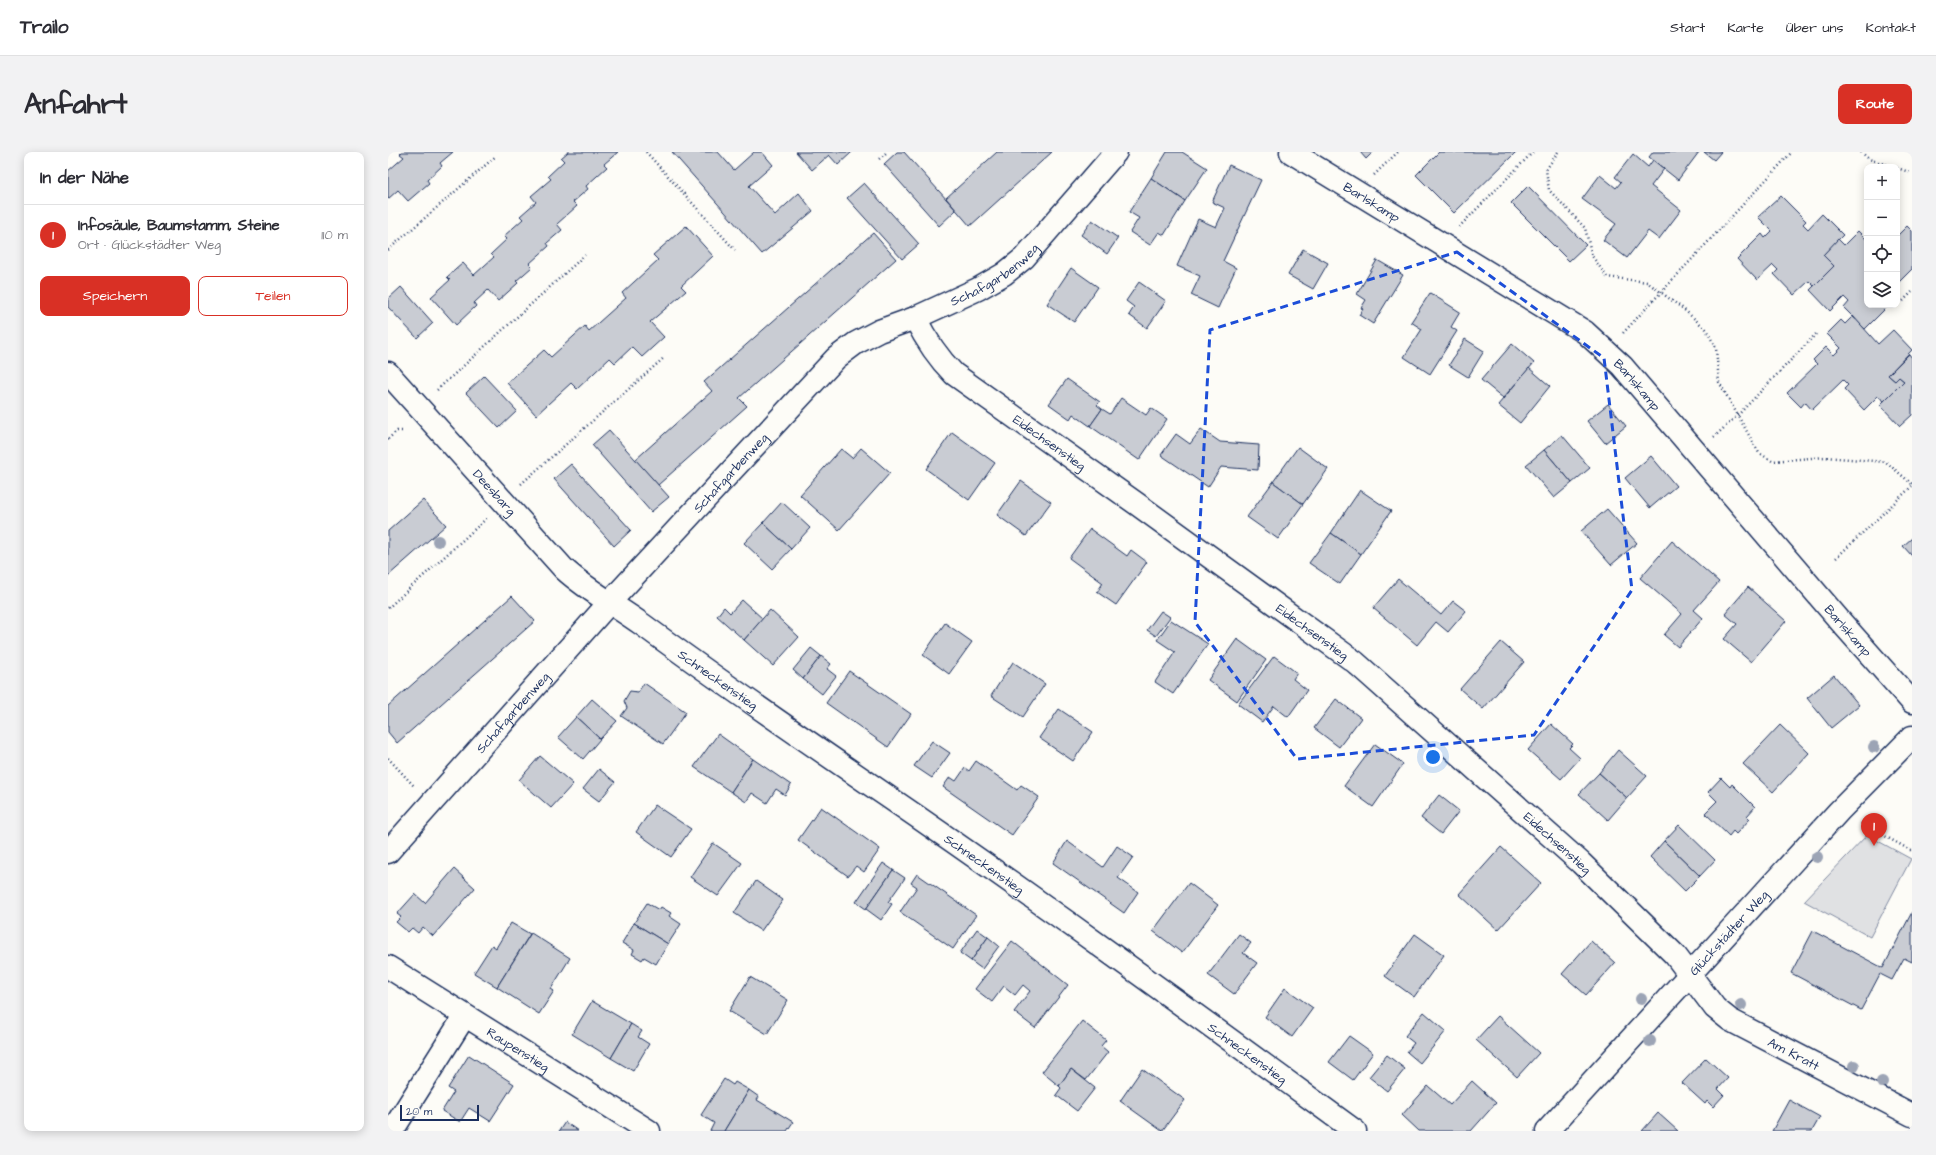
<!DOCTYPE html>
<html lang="de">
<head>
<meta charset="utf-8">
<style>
  body { margin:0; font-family:"Architects Daughter",sans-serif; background:#f2f2f3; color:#2b2b33 }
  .controls { position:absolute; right:12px; top:12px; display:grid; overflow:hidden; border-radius:8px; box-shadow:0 2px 10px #0003 }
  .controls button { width:36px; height:36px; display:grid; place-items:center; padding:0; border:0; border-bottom:1px solid #e1e1e2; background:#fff; color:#2b2b33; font:20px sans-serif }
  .scale { position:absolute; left:12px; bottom:10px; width:79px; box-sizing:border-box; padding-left:4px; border:2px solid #1b2f5e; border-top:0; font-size:11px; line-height:14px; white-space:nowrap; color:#1b2f5e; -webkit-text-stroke:3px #fdfcf7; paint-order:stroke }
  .you { position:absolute; left:1045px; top:605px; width:14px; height:14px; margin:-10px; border:3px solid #fff; border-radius:50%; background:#1a73e8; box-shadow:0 0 0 6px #1a73e833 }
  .badge { display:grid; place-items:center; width:26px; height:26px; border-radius:50%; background:#d93025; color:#fff; font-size:13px; font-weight:700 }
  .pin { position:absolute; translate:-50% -33px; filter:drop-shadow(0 1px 2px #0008) }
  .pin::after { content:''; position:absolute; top:21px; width:14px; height:12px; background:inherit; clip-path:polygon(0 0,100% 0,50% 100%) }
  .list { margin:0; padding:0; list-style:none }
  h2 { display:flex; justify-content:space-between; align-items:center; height:52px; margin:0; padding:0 16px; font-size:17px }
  h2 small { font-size:13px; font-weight:400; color:#7c7c81 }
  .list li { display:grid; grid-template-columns:26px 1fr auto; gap:12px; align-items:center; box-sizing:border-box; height:60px; padding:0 16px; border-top:1px solid #e1e1e2 }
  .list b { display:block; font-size:15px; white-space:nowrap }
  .list p { margin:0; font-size:13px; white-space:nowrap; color:#7c7c81 }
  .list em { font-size:13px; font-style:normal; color:#7c7c81 }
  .actions { display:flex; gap:8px; padding:12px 16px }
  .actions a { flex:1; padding:9px 0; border:1px solid #d93025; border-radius:8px; text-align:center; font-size:14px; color:#d93025 }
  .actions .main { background:#d93025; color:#fff }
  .icon { flex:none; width:22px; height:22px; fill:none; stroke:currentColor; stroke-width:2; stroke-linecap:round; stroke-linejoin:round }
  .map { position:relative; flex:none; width:1524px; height:979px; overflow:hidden; border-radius:8px }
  header { display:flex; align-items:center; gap:24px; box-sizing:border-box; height:56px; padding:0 20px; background:#fff; border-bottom:1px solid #e1e1e2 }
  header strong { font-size:19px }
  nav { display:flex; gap:22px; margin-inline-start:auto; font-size:14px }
  .intro { display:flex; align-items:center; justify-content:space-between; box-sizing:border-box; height:96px; padding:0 24px }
  h1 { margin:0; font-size:28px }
  .button { padding:10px 18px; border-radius:8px; background:#d93025; color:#fff; font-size:14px; font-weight:700 }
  main { display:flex; gap:24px; padding:0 24px }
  aside { flex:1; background:#fff; border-radius:8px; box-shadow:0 2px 10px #0003 }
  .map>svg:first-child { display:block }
  .green { fill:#e0e1e3; stroke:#7e88a0 }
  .building { fill:#c9ccd3; stroke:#1b2f5e }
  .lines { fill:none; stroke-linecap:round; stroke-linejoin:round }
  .minor-casing { stroke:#1b2f5e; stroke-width:25 }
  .path { stroke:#1b2f5e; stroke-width:2.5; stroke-dasharray:1 3; stroke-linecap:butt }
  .minor { stroke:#fdfcf7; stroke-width:22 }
  .tree { fill:#9ca4b5 }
  .marked { fill:none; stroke:#1d4ed8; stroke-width:3; stroke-dasharray:8 5; stroke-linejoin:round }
  .labels { text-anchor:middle; stroke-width:3; stroke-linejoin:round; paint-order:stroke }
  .street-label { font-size:13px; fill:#1b2f5e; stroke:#fdfcf7 }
</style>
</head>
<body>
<header>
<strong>Trailo</strong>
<nav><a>Start</a><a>Karte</a><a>Über uns</a><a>Kontakt</a></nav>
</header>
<div class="intro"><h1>Anfahrt</h1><a class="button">Route</a></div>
<main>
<aside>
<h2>In der Nähe<small></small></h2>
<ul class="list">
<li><span class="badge">1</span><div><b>Infosäule, Baumstamm, Steine</b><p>Ort · Glückstädter Weg</p></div><em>110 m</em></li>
</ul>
<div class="actions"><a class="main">Speichern</a><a>Teilen</a></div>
</aside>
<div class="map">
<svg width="1524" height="979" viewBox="0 0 1524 979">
  <rect width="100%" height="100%" fill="#fdfcf7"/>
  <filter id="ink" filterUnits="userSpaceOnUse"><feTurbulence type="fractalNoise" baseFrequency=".025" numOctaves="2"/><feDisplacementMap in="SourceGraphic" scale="8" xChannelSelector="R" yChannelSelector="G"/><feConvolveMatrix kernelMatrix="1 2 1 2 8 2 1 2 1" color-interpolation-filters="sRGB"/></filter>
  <g filter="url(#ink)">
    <polygon class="green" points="1479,683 1523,707 1482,785 1416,749"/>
    <g class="building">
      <polygon points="14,0 65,0 52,11 54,14 39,28 41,31 20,49 10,38 0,47 0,19 16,5 12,2"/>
      <polygon points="180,0 230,0 216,12 219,15 198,34 200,37 185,50 189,54 169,72 174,78 159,91 161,94 141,112 144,115 128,129 130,131 110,149 100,138 86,151 88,154 68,173 43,145 62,128 59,125 75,111 86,123 106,105 103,102 119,87 116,84 135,67 132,64 148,50 143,44 163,27 160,24 176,9 173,6"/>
      <polygon points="284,0 330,0 346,18 366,0 374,0 385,13 361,34 387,63 411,41 425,59 374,102"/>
      <polygon points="408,0 464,0 450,13 441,3 424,18"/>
      <polygon points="509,0 516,0 568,58 551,74 496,12"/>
      <polygon points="609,0 664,0 582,74 558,46"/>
      <polygon points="779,0 794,0 819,16 797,49 763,26"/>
      <polygon points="972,0 985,0 978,7"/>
      <polygon points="1051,0 1128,0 1066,61 1028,23"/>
      <polygon points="1265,0 1311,0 1290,28 1261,5"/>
      <polygon points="1316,0 1333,0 1326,8"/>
      <polygon points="1245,2 1260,15 1265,8 1276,17 1263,34 1293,58 1271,87 1260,79 1239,106 1215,88 1228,72 1194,47 1212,23 1228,36 1233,30 1227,25"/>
      <polygon points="841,13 873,28 835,109 848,116 830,156 803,143 812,124 789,114 810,67 828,75 837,56 824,50"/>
      <polygon points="763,26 797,49 776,83 771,80 762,93 742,80 751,66 741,60"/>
      <polygon points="476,31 531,92 514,107 459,46"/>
      <polygon points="1140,34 1198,93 1181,109 1123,51"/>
      <polygon points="1393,44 1418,69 1415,72 1420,77 1434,62 1455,83 1435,103 1446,114 1426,134 1421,129 1406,143 1386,122 1390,118 1385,113 1369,128 1349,107 1374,82 1377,86 1384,79 1370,65"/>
      <polygon points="704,68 730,86 719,102 693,83"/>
      <polygon points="298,74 325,104 293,134 298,139 262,170 276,185 254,205 244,195 227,211 222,206 189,237 183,231 148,263 119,231 156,198 163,205 197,174 201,179 238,146 234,141 270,108 265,103"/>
      <polygon points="1519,74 1524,79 1524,117 1509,132 1509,84"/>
      <polygon points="1470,79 1479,88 1479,153 1501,153 1477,177 1456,156 1461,150 1456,145 1442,159 1422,138 1446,114 1435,103 1450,87 1456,93"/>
      <polygon points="485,81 508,107 351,246 359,254 270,333 247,308 324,239 316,230"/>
      <polygon points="915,97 940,111 925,137 900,123"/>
      <polygon points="989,108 1015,123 985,172 971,163 975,157 973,156 978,148 969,142"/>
      <polygon points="683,116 710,135 686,170 659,152"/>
      <polygon points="751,130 778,149 759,176 741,163 746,155 738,149"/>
      <polygon points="13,135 45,171 29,186 0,155 0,147"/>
      <polygon points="1042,141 1072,160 1063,175 1069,179 1042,222 1016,205 1034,177 1023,170"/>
      <polygon points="1465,164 1490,192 1505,178 1524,198 1500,223 1507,229 1511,225 1516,229 1496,249 1490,244 1476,258 1456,237 1460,233 1455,228 1424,258 1417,250 1413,255 1399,241 1429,212 1425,208 1438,195 1446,203 1453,196 1439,182 1453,168 1457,172"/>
      <polygon points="1077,187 1096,199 1080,225 1061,213"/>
      <polygon points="1124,192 1146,211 1115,246 1093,228"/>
      <polygon points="1521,202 1524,206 1524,263 1512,274 1492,253 1516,229 1511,225 1507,229 1500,223"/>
      <polygon points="1141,216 1162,234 1132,271 1110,253"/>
      <polygon points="96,224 129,259 111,276 78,241"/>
      <polygon points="679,227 712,250 709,253 714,257 702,274 685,262 682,267 661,252"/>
      <polygon points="733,246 758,263 763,256 779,267 751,308 702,274 714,257 722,262"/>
      <polygon points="1220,252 1238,274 1217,291 1199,269"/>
      <polygon points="813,277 832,290 871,293 870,318 833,315 820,335 773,303 788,282 802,292"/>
      <polygon points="221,278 281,345 263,360 204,293"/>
      <polygon points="564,280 607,311 581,348 538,317"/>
      <polygon points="1174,283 1202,316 1184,331 1156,298"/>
      <polygon points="910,295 940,317 915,352 885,330"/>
      <polygon points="473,296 502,321 451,378 412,343 453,297 464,306"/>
      <polygon points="1156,298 1184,331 1166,346 1138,313"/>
      <polygon points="1263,304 1288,334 1262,356 1237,326"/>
      <polygon points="183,312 243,378 226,394 166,327"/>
      <polygon points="633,329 663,350 638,384 609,363"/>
      <polygon points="885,330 915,352 890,387 859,365"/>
      <polygon points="972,338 1003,359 973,402 943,381"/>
      <polygon points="35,348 58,373 0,424 0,379"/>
      <polygon points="394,350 422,376 403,397 375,371"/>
      <polygon points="1219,357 1249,391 1223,413 1193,379"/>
      <polygon points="375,371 403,397 384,417 356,391"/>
      <polygon points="702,377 739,404 743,398 759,410 728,453 709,440 715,431 681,406"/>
      <polygon points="943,381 973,402 952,432 921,411"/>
      <polygon points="1524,386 1524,404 1515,394"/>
      <polygon points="1284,389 1331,430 1306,458 1315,466 1290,495 1276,483 1294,462 1252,426"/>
      <polygon points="1010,427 1053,463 1065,449 1078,459 1060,480 1048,470 1029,493 985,456"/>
      <polygon points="1360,435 1398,469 1363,510 1336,487 1349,472 1337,462"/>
      <polygon points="124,444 147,469 9,591 0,580 0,554"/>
      <polygon points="354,448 375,467 356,488 329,464 336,455 342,461"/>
      <polygon points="382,458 411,485 385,514 356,488"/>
      <polygon points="773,459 782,465 768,484 759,478"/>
      <polygon points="783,468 820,492 785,542 767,530 787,500 769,488"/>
      <polygon points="557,471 584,490 561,522 535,503"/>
      <polygon points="849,487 878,508 849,549 820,528"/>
      <polygon points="1113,490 1136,510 1095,557 1072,537"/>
      <polygon points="423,496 433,504 415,527 405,518"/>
      <polygon points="433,504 443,512 439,517 448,524 434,542 415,527"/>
      <polygon points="886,504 909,521 905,527 919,538 900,565 886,554 874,570 850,552"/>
      <polygon points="625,510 657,532 635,565 603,544"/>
      <polygon points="461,519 523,562 500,595 438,551"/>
      <polygon points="1446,523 1471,553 1443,576 1419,546"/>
      <polygon points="256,531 298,560 275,592 233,564 239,556 236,549 242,539 250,540"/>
      <polygon points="204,547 229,569 212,587 188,565"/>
      <polygon points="948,547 973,566 951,595 926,576"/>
      <polygon points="671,557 705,580 685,609 651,586"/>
      <polygon points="188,565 212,587 195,607 170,585"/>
      <polygon points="1163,572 1185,592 1181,596 1192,606 1173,627 1140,598"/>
      <polygon points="1392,573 1421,601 1385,640 1355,612"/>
      <polygon points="330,582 365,607 343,640 306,615"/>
      <polygon points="544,589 562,601 544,626 526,614"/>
      <polygon points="987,592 1015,612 985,655 956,634"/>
      <polygon points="1230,598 1259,624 1239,646 1211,621"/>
      <polygon points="152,604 185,632 163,656 131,628"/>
      <polygon points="365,607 403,633 397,643 388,637 379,651 364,641 358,650 343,640"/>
      <polygon points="588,609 629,638 633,633 651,645 624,683 555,635 562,625 568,629 577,616 581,619"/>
      <polygon points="211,617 227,630 211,649 195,637"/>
      <polygon points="1211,621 1239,646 1220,668 1191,642"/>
      <polygon points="1333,626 1342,635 1344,632 1367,655 1359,664 1362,667 1348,682 1345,679 1341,684 1317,661 1329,649 1320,640"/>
      <polygon points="1051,643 1071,659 1053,682 1033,666"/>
      <polygon points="267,653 303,677 283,705 248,680"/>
      <polygon points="433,655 492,697 476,720 468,714 460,724 410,688"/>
      <polygon points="1291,673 1327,708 1312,724 1276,689"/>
      <polygon points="679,689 715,715 729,694 745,705 730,726 750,740 736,761 665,711"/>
      <polygon points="1276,689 1312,724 1297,739 1262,705"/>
      <polygon points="325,691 354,711 330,744 302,725"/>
      <polygon points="1113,695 1153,731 1110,778 1071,742"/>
      <polygon points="495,711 505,718 478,757 468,750"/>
      <polygon points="66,717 87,736 45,784 35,775 30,781 24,776 20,780 8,770 13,765 9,762 27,742 37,751"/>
      <polygon points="505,718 517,726 500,750 504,752 493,768 478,757"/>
      <polygon points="529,722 588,763 565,797 512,760 529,735 523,731"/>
      <polygon points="368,729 395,748 373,779 346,761"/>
      <polygon points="801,731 830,753 794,801 765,779"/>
      <polygon points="259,751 271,758 273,755 283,761 281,764 293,772 280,792 246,771"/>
      <polygon points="1524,760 1524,810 1516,806 1504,828 1492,822 1473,858 1403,821 1425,779 1495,816"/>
      <polygon points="123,771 142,782 109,835 86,821 104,793 108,796"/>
      <polygon points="246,771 280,792 268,812 256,805 254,808 244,802 246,798 234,791"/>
      <polygon points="589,777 600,785 583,809 572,801"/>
      <polygon points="143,781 182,806 163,837 166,839 151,862 109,835"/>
      <polygon points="851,782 863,791 855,801 869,811 846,842 820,823"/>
      <polygon points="1027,782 1056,803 1026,845 997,824"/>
      <polygon points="600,785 611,794 594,817 583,809"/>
      <polygon points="624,789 680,833 647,876 626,860 642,839 635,833 627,843 616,834 604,850 587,837"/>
      <polygon points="1203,789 1227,811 1198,843 1174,822"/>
      <polygon points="362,825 400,848 379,882 341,859"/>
      <polygon points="897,836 925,856 904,885 877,865"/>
      <polygon points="204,849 243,872 223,906 184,882"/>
      <polygon points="1036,860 1058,879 1032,911 1019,900 1026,891 1017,884"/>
      <polygon points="1110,864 1151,901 1129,925 1088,888"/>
      <polygon points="694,869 718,888 713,894 720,900 698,928 683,917 671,934 654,920"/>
      <polygon points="243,872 254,879 250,885 261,892 245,919 223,906"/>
      <polygon points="961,884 985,901 965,928 941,910"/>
      <polygon points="81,903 126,932 102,969 81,956 72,970 54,959 66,940 60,936"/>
      <polygon points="999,903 1017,917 999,939 981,925"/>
      <polygon points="1318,906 1340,926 1330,937 1336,943 1325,955 1319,949 1317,952 1294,931"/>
      <polygon points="683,917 707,936 689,959 668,943 673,936 671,934"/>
      <polygon points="754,917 797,948 774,979 732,949"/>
      <polygon points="336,927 345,933 347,930 361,938 336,979 322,979 326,971 313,963"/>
      <polygon points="1084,929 1108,951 1083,979 1031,979 1014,963 1040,934 1062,953"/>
      <polygon points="361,938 371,945 369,948 405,970 399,979 336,979"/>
      <polygon points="1401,948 1432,965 1424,979 1384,979"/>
      <polygon points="1270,961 1290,979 1254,979"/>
      <polygon points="177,970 190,979 171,979"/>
    </g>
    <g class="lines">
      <g class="minor-casing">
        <g id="minor">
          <path id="s1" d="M 903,0 L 1197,180 L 1234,214 L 1453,470 L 1524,550"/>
          <path id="s2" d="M 527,166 C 538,188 549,205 566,222 L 749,352 L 967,510 L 1193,711 L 1287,803 L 1327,856 L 1342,868 L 1524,963"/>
          <path id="s3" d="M 0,221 L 176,417 C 200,439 229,454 255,473 C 335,532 417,588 499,644 C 657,752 812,866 967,979"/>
          <path id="s4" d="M 0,700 L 221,451 L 448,206 L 468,191 L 491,179 L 527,166 L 590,137 L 616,122 L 636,106 L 728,0"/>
          <path id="s5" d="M 0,815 L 261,979"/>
          <polyline points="6,976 76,865"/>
          <path id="s6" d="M 1159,979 L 1451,659 L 1524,585"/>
        </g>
      </g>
      <g class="path">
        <polyline points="258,0 347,98"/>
        <polyline points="1170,0 1158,18 1161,38 1197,76 1204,104 1219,125 1259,130 1294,156 1318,177 1328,196 1331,230 1371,301 1384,309 1437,305 1498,310 1524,332"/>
        <polyline points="1473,0 1481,7 1506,15"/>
        <polyline points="491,7 499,0"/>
        <polyline points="1509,16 1524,21"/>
        <polyline points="986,23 1010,0"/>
        <polyline points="1071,75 1145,0"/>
        <polyline points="0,98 108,4"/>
        <polyline points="1515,149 1524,140"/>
        <polyline points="1235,181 1404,0"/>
        <polyline points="49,238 197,103"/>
        <polyline points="1326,285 1350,263 1428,182"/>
        <polyline points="0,287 9,279 15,279"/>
        <polyline points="133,332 277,205"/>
        <polyline points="1448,406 1524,334"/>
        <polyline points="0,456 99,366"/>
        <polyline points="0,606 26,634"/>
        <polyline points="1473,671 1524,699"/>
      </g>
      <use href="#minor" class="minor"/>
    </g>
    <g class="tree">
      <circle cx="50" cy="389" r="6"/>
      <circle cx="1486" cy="595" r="6"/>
      <circle cx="1429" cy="705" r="6"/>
      <circle cx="1253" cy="847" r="6"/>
      <circle cx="1353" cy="853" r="6"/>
      <circle cx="1262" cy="889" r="6"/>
      <circle cx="1466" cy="914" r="6"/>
      <circle cx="1494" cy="930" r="6"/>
    </g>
  </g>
  <path class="marked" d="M 1069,100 L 1216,206 L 1244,438 L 1146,583 L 909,607 L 807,470 L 822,178 Z"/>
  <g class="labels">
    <g class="street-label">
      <text dy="5" stroke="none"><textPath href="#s1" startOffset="95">Barlskamp</textPath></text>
      <text dy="5" stroke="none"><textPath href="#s4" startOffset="847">Schafgarbenweg</textPath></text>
      <text dy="5" stroke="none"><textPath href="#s1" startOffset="419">Barlskamp</textPath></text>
      <text dy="5" stroke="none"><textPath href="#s2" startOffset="186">Eidechsenstieg</textPath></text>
      <text dy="5" stroke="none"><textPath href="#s4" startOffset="511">Schafgarbenweg</textPath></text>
      <text dy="5" stroke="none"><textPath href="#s3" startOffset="160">Deesbarg</textPath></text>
      <text dy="5" stroke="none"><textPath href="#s2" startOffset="510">Eidechsenstieg</textPath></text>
      <text dy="5" stroke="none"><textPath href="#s1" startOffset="743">Barlskamp</textPath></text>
      <text dy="5" stroke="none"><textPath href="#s3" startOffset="453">Schneckenstieg</textPath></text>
      <text dy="5" stroke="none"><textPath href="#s4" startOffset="187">Schafgarbenweg</textPath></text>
      <text dy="5" stroke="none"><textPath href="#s2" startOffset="834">Eidechsenstieg</textPath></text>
      <text dy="5" stroke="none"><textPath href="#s3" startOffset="777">Schneckenstieg</textPath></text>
      <text dy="5" stroke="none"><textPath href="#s6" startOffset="269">Glückstädter Weg</textPath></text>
      <text dy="5" stroke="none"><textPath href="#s5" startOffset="154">Raupenstieg</textPath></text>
      <text dy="5" stroke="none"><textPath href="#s3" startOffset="1101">Schneckenstieg</textPath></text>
      <text dy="5" stroke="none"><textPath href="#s2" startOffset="1154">Am Kratt</textPath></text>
    </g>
  </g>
</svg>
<div class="controls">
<button>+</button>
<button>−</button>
<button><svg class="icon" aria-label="locate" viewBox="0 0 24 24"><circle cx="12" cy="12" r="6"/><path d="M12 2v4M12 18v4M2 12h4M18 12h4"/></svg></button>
<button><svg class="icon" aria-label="layers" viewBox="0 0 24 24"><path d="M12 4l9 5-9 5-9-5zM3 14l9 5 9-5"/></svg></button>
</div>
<div class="scale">20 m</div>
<div class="you"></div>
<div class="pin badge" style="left:1486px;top:694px">1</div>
</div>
</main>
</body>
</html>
